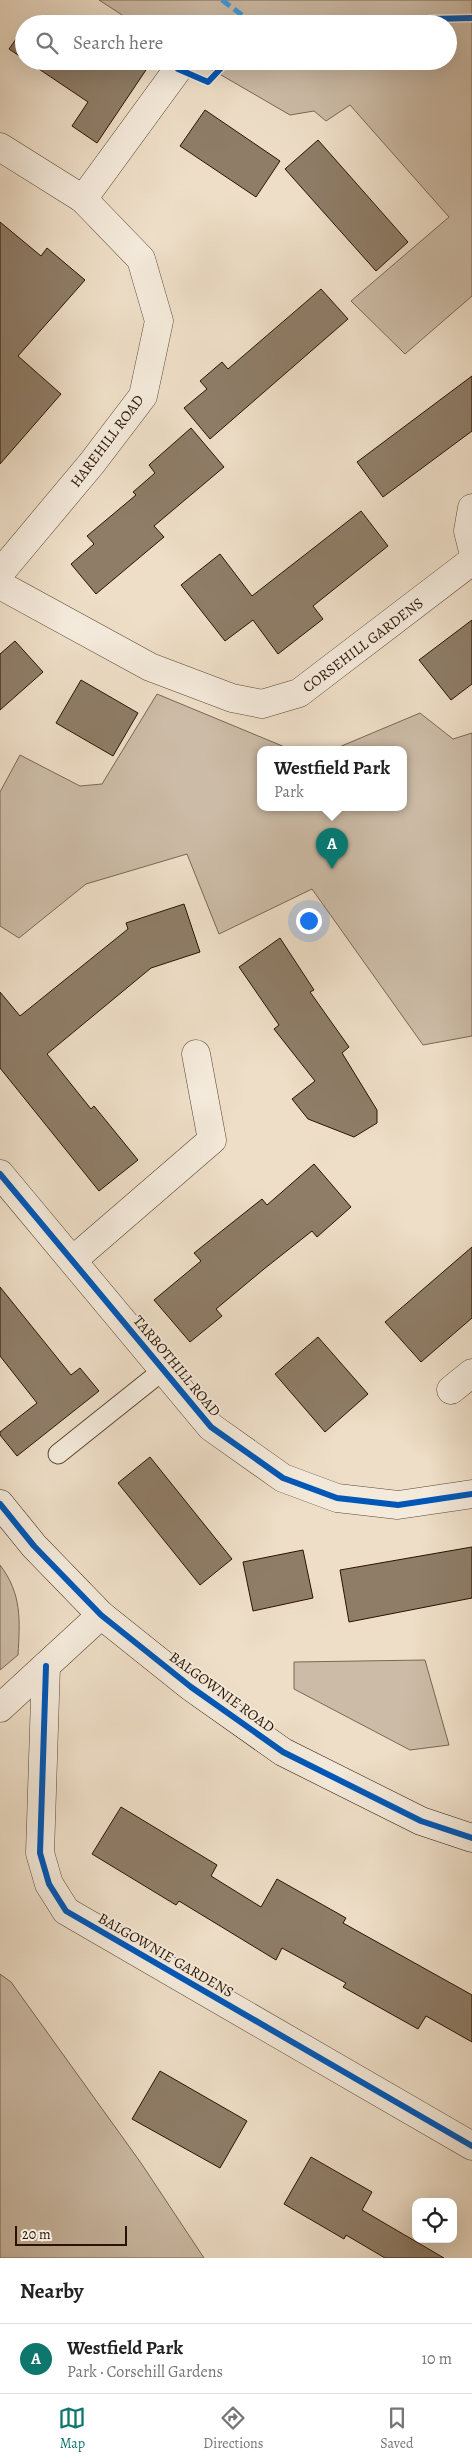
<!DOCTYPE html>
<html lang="en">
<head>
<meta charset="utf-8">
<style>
  body { margin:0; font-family:Alegreya,serif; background:#f2f2f2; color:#222 }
  .controls { position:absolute; right:15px; bottom:15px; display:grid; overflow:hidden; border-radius:10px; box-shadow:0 5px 20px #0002 }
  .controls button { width:45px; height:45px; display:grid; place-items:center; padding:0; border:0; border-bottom:1px solid #e0e0e0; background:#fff; color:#222; font:25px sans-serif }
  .scale { position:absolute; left:15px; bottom:12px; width:112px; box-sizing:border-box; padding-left:5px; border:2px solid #281302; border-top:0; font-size:14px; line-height:18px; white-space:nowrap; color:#281302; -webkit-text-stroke:4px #f4eadb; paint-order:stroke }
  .you { position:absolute; left:308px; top:920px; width:18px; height:18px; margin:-12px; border:4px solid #fff; border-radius:50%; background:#1a73e8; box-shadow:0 0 0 8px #1a73e833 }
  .badge { display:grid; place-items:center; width:32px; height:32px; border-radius:50%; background:#0f766e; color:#fff; font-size:16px; font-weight:700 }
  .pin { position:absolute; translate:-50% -41px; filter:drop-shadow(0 1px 2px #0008) }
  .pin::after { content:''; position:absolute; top:26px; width:18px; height:15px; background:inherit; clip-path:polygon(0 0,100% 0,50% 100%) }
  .popup { position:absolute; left:257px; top:746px; width:150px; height:65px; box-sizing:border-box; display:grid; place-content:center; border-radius:10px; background:#fff; filter:drop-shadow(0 1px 4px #0005); font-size:16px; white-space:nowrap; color:#767676 }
  .popup b { font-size:19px; color:#222 }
  .popup::after { content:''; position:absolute; left:50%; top:100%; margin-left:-10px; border:10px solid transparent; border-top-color:#fff }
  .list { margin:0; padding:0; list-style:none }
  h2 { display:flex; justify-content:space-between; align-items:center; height:65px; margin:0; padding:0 20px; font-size:21px }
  h2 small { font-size:16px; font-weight:400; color:#767676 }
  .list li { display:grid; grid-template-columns:32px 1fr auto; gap:15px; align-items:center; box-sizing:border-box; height:70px; padding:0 20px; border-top:1px solid #e0e0e0 }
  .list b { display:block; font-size:19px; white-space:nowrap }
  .list p { margin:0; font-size:16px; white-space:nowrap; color:#767676 }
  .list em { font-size:16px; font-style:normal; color:#767676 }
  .icon { flex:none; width:28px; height:28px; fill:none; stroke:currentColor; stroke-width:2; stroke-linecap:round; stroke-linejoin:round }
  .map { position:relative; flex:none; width:472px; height:2258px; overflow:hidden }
  .search { position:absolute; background:#fff; box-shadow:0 5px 20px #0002; left:15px; right:15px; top:15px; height:55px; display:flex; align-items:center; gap:12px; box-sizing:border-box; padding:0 18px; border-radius:28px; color:#767676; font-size:19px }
  .sheet { height:135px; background:#fff }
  nav { display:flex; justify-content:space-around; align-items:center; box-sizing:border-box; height:70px; border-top:1px solid #e0e0e0; background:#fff; font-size:14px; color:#767676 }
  nav a { display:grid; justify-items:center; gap:2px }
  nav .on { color:#0f766e }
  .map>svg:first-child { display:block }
  .green { fill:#ccbba6; stroke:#7a6754 }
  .building { fill:#8f7d68; stroke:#281302 }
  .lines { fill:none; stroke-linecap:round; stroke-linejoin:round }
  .lane-casing { stroke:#5a4633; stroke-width:21 }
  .street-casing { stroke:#5a4633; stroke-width:29 }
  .secondary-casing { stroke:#281302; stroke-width:29 }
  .lane { stroke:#f4eadb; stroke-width:19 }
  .street { stroke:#f4eadb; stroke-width:28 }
  .secondary { stroke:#f4eadb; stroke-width:28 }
  .quiet { stroke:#3d9add; stroke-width:5; stroke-dasharray:10 5; stroke-linecap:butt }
  .cycleway-casing { stroke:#f4eadb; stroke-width:9 }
  .cycleway { stroke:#0057b8; stroke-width:6 }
  .labels { text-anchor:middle; stroke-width:4; stroke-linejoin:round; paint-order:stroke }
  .street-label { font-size:15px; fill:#281302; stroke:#f4eadb }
</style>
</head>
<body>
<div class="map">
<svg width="472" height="2258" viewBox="0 0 472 2258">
  <rect width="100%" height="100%" fill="#eedec7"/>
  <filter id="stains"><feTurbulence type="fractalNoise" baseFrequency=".004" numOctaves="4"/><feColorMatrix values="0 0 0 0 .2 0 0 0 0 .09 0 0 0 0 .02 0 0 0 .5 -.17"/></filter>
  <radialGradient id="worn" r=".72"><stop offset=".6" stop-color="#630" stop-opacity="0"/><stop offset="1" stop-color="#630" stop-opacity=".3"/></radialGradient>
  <g class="green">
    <polygon points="99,0 472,0 472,296 405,354 351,301 449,217 350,105 326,121 314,111 290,115 197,61 448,61 448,24 136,24"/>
    <polygon points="157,694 292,750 261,750 261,808 403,808 403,750 332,750 420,713 453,739 472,733 472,1036 423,1045 312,889 219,934 187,854 86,884 19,938 0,926 0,792 20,755 80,786 102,784"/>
    <path d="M 0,1565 C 22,1594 20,1620 18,1655 L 0,1670 Z"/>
    <polygon points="425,1660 449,1745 410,1750 294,1689 294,1662"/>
    <polygon points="0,1974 11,1982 141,2163 204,2258 0,2258"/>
  </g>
  <g class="building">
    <polygon points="24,28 24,59 9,49"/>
    <polygon points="27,61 152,61 97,143 72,126 88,102"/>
    <polygon points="205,110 280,161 256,197 180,146"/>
    <polygon points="318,140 408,242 376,271 285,169"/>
    <polygon points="0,222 41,256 47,248 85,280 18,356 61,394 0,464"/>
    <polygon points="321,289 348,319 210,439 184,408 207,389 200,381 222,362 228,369"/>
    <polygon points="472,376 472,431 383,497 357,462"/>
    <polygon points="191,428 224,467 154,526 164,537 96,594 71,564 94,544 87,536 136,495 133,492 155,473 149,465"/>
    <polygon points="361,511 388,546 313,606 323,619 278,654 253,620 225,641 181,585 220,554 252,596"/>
    <polygon points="472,620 472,684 451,700 419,660"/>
    <polygon points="15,641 43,672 0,710 0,654"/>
    <polygon points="81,680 138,713 113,756 56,723"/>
    <polygon points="184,904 200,952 151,968 47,1054 91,1109 94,1106 138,1160 99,1191 0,1068 0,992 20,1016 128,929 126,923"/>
    <polygon points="280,938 314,990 310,992 349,1047 342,1053 377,1110 377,1123 354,1137 308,1119 292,1099 315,1081 274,1029 279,1025 239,967"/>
    <polygon points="314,1164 351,1207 317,1237 312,1231 264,1269 216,1309 222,1316 190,1342 154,1300 201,1261 194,1253 262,1199 267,1205"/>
    <polygon points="472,1247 472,1318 421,1362 385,1322"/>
    <polygon points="0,1287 71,1375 80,1368 99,1391 17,1456 0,1435 0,1432 37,1403 0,1356"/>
    <polygon points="318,1337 368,1394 325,1432 275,1374"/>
    <polygon points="150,1457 232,1559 200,1585 118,1483"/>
    <polygon points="472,1547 472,1598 349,1622 340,1570"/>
    <polygon points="303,1550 313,1598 253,1611 243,1562"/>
    <polygon points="121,1807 217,1865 211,1876 261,1907 277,1879 346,1918 343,1923 472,1995 472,2042 426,2016 418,2029 343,1987 346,1983 282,1948 276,1960 179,1901 176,1905 92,1854"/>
    <polygon points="160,2071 247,2121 220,2168 132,2119"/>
    <polygon points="311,2157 372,2192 362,2210 444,2258 385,2258 346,2235 344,2239 284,2204"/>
  </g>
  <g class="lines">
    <g class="lane-casing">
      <polyline id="lane" points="58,1454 162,1371"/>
    </g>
    <g class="street-casing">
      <g id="street">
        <polyline points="0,147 83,199 141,259 159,321 143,396 92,463 0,573"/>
        <polyline points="83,199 178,69"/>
        <polyline points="472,508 468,531 472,547"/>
        <polyline points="0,585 150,667 232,698 262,704 299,693 472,561"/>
        <polyline points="0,1174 211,1427 283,1478 337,1498 398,1505 472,1494"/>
        <polyline points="73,1260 212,1140 196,1054"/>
        <polyline points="451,1390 472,1373"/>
        <polyline points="46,1666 40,1853 49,1884 66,1911 472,2146"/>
        <polyline points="0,1708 101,1615"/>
      </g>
    </g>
    <g class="secondary-casing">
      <polyline id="secondary" points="0,1504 34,1546 101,1615 191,1687 283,1752 421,1821 472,1838"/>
    </g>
    <use href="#lane" class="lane"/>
    <use href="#street" class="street"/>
    <use href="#secondary" class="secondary"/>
    <polyline class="quiet" points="222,0 254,24"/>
    <g class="cycleway-casing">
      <g id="cycleway">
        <polyline points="407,24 431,19 472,18"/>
        <polyline points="178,69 208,82 223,66 240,61"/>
        <polyline points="0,1174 211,1427 283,1478 337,1498 398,1505 472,1494"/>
        <polyline points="0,1504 34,1546 101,1615 191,1687 283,1752 421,1821 472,1838"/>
        <polyline points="46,1666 40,1853 49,1884 66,1911 472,2146"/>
      </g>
    </g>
    <use href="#cycleway" class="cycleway"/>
  </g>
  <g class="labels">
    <g class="street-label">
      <text transform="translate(107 441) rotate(-53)" y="5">HAREHILL ROAD</text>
      <text transform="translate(363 645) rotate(-37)" y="5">CORSEHILL GARDENS</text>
      <text transform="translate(177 1366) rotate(50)" y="5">TARBOTHILL ROAD</text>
      <text transform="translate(222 1692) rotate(36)" y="5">BALGOWNIE ROAD</text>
      <text transform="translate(166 1955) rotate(30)" y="5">BALGOWNIE GARDENS</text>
    </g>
  </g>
  <rect width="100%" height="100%" filter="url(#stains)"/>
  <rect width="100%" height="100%" fill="url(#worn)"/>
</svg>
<div class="controls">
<button><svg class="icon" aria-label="locate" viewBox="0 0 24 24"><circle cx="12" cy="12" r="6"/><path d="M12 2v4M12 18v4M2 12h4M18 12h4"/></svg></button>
</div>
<div class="scale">20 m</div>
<div class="you"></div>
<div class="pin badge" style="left:332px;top:869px">A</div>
<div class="popup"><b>Westfield Park</b>Park</div>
<div class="search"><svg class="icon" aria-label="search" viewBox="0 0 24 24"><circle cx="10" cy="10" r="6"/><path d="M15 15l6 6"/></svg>Search here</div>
</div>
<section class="sheet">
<h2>Nearby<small></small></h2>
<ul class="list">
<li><span class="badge">A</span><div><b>Westfield Park</b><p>Park · Corsehill Gardens</p></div><em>10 m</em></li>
</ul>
</section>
<nav>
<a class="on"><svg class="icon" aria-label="map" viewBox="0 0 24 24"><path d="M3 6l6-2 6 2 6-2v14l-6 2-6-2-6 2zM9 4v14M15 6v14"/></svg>Map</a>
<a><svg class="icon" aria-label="directions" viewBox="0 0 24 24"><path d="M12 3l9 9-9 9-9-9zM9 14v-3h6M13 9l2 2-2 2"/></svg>Directions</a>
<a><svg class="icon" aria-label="saved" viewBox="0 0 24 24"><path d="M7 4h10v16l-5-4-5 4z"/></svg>Saved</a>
</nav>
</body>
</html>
